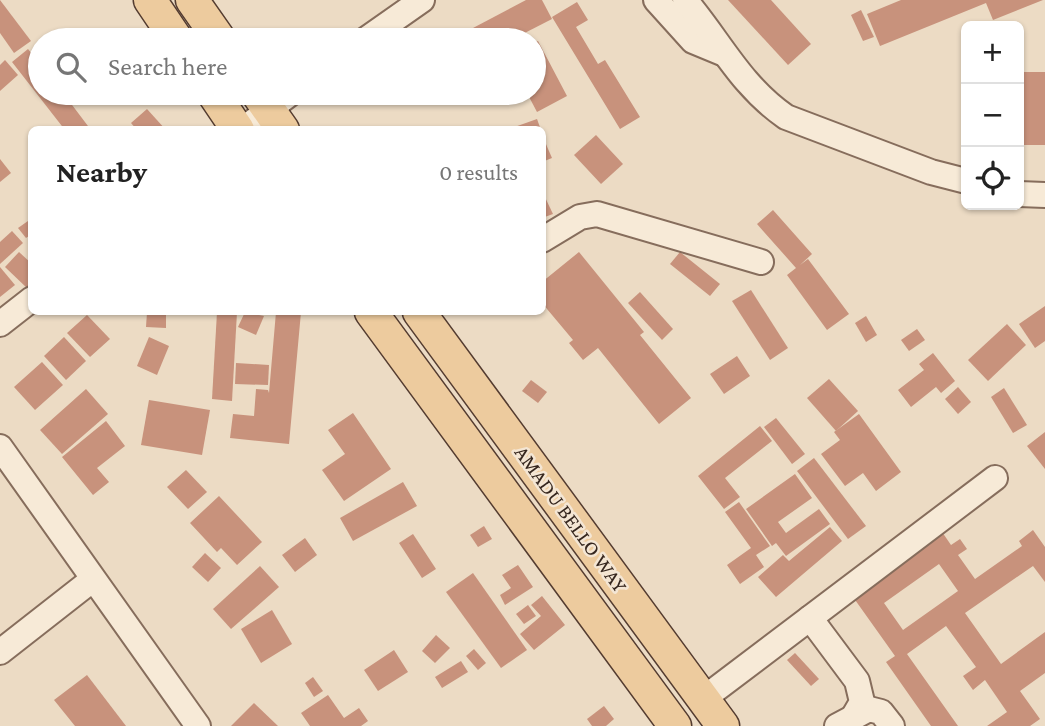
<!DOCTYPE html>
<html lang="en">
<head>
<meta charset="utf-8">
<style>
  body { margin:0; font-family:"Crimson Pro",serif; background:#f2f2f2; color:#222 }
  .controls { position:absolute; right:21px; top:21px; display:grid; overflow:hidden; border-radius:10px; box-shadow:0 2px 5px #0004 }
  .controls button { width:63px; height:63px; display:grid; place-items:center; padding:0; border:0; border-bottom:2px solid #e0e0e0; background:#fff; color:#222; font:35px sans-serif }
  .list { margin:0; padding:0; list-style:none }
  h2 { display:flex; justify-content:space-between; align-items:center; height:91px; margin:0; padding:0 28px; font-size:30px }
  h2 small { font-size:23px; font-weight:400; color:#767676 }
  .icon { flex:none; width:38px; height:38px; fill:none; stroke:currentColor; stroke-width:2; stroke-linecap:round; stroke-linejoin:round }
  .map { position:relative; flex:none; width:1045px; height:726px; overflow:hidden }
  .search { position:absolute; background:#fff; box-shadow:0 2px 5px #0004; left:28px; top:28px; width:518px; height:77px; display:flex; align-items:center; gap:18px; box-sizing:border-box; padding:0 24px; border-radius:38px; color:#767676; font-size:26px }
  .panel { position:absolute; background:#fff; box-shadow:0 2px 5px #0004; left:28px; top:126px; width:518px; height:189px; border-radius:10px }
  .map>svg:first-child { display:block }
  .building { fill:#c8927c; fill-rule:evenodd }
  .lines { fill:none; stroke-linecap:round; stroke-linejoin:round }
  .minor-casing { stroke:#866d5c; stroke-width:28 }
  .major-casing { stroke:#543c30; stroke-width:35 }
  .minor { stroke:#f7ead7; stroke-width:24 }
  .major { stroke:#edcb9e; stroke-width:32 }
  .labels { text-anchor:middle; stroke-width:5; stroke-linejoin:round; paint-order:stroke }
  .street-label { font-size:21px; fill:#36271f; stroke:#f4e6d4 }
</style>
</head>
<body>
<div class="map">
<svg width="1045" height="726" viewBox="0 0 1045 726">
  <rect width="100%" height="100%" fill="#ecdbc4"/>
  <g class="building">
    <polygon points="0,0 31,41 14,53 0,33"/>
    <polygon points="526,0 542,0 552,19 511,40 480,40 473,28"/>
    <polygon points="728,0 771,0 811,44 788,65"/>
    <polygon points="901,0 1043,0 993,20 986,3 880,46 867,14"/>
    <polygon points="577,2 588,20 576,27 598,64 605,60 640,117 620,129 552,17"/>
    <polygon points="861,10 874,37 863,41 851,15"/>
    <polygon points="538,41 567,96 537,112 527,93 534,93 534,43"/>
    <polygon points="28,49 40,64 40,93 63,93 91,130 65,130 12,62"/>
    <polygon points="5,60 18,75 0,91 0,65"/>
    <rect x="1019" y="72" width="26" height="73"/>
    <polygon points="147,109 166,130 137,130 131,123"/>
    <polygon points="537,119 541,130 509,130 509,129"/>
    <polygon points="542,135 552,158 542,162"/>
    <polygon points="596,135 623,164 601,184 574,155"/>
    <polygon points="0,159 11,173 0,182"/>
    <polygon points="542,191 553,214 542,218"/>
    <polygon points="773,210 812,254 800,265 808,259 849,314 827,330 787,275 796,268 757,224"/>
    <polygon points="28,221 32,234 26,238 18,228"/>
    <polygon points="12,231 23,243 0,264 0,242"/>
    <polygon points="19,252 32,264 32,285 28,289 5,267"/>
    <polygon points="579,252 644,332 640,335 691,398 659,424 598,348 583,360 569,343 573,340 542,303 542,282"/>
    <polygon points="680,252 720,284 710,296 670,264"/>
    <polygon points="0,267 15,285 0,297"/>
    <polygon points="751,290 788,348 770,360 732,301"/>
    <polygon points="640,292 673,329 662,340 628,303"/>
    <polygon points="1045,306 1045,341 1035,348 1019,324"/>
    <polygon points="147,312 166,312 166,328 146,327"/>
    <polygon points="217,312 237,312 232,401 212,399"/>
    <polygon points="245,312 264,316 256,335 238,327"/>
    <polygon points="276,312 301,312 289,444 230,438 233,414 254,416 256,389 268,390 269,393"/>
    <polygon points="87,315 110,339 90,357 67,333"/>
    <polygon points="866,316 877,335 866,342 855,323"/>
    <polygon points="1007,324 1026,345 988,381 968,360"/>
    <polygon points="917,329 925,340 909,351 901,340"/>
    <polygon points="64,337 86,361 66,380 44,356"/>
    <polygon points="149,337 169,346 157,375 137,366"/>
    <polygon points="933,353 955,381 941,393 936,387 911,407 898,390 924,370 919,364"/>
    <polygon points="737,356 750,376 724,394 710,374"/>
    <polygon points="42,362 63,385 35,410 14,387"/>
    <polygon points="236,363 269,365 268,385 235,384"/>
    <polygon points="829,379 858,411 836,431 807,398"/>
    <polygon points="531,380 547,392 538,403 522,391"/>
    <polygon points="958,387 971,402 958,414 945,399"/>
    <polygon points="1004,388 1027,425 1013,433 991,397"/>
    <polygon points="86,389 108,414 62,454 40,430"/>
    <polygon points="149,400 210,410 202,455 141,445"/>
    <polygon points="353,413 391,469 344,501 322,470 345,454 328,430"/>
    <polygon points="859,414 901,472 876,491 863,473 845,486 821,454 840,440 834,432"/>
    <polygon points="776,418 805,454 792,464 764,427"/>
    <polygon points="106,421 125,446 97,468 109,482 93,495 62,457"/>
    <polygon points="760,426 772,441 725,478 740,497 724,509 698,476"/>
    <polygon points="1045,432 1045,469 1027,446"/>
    <polygon points="814,458 866,526 848,539 797,471"/>
    <polygon points="186,470 207,492 188,509 167,487"/>
    <polygon points="795,474 812,498 778,522 786,533 819,509 830,524 786,556 776,543 772,546 746,509"/>
    <polygon points="403,482 417,506 353,541 340,518"/>
    <polygon points="219,496 262,542 237,565 221,548 217,552 190,523"/>
    <polygon points="739,502 770,546 756,555 764,567 740,584 727,565 751,548 725,512"/>
    <polygon points="484,526 492,539 478,547 470,535"/>
    <polygon points="830,527 842,541 776,597 758,577 783,555 789,561"/>
    <path d="M 940,529 L 951,545 L 960,539 L 967,549 L 958,555 L 975,579 L 1022,546 L 1019,541 L 1033,530 L 1045,547 L 1045,582 L 1033,566 L 965,613 L 1001,664 L 1045,632 L 1045,673 L 1020,691 L 1040,719 L 1030,726 L 987,726 L 1007,712 L 985,680 L 973,690 L 963,676 L 976,667 L 946,626 L 907,654 L 958,726 L 931,726 L 886,662 L 895,656 L 853,597 L 929,544 L 925,539 ZM 939,564 L 958,591 L 903,630 L 884,603 Z"/>
    <polygon points="413,534 436,569 422,578 399,543"/>
    <polygon points="305,538 317,555 295,572 282,555"/>
    <polygon points="205,553 221,568 208,582 192,567"/>
    <polygon points="518,565 533,587 505,605 500,595 511,588 502,575"/>
    <polygon points="260,566 279,587 231,629 213,609"/>
    <polygon points="473,573 527,650 501,668 446,592"/>
    <polygon points="542,596 565,625 534,650 520,634 541,616 531,605"/>
    <polygon points="528,605 536,616 524,624 516,614"/>
    <polygon points="272,610 292,644 261,663 241,629"/>
    <polygon points="436,635 450,648 435,663 422,651"/>
    <polygon points="474,649 486,663 478,670 466,656"/>
    <polygon points="394,650 408,672 378,691 364,670"/>
    <polygon points="795,653 819,679 811,686 787,660"/>
    <polygon points="461,661 468,672 442,688 435,677"/>
    <polygon points="87,675 126,726 75,726 54,700"/>
    <polygon points="313,677 323,691 314,697 305,683"/>
    <polygon points="328,695 344,718 359,708 368,721 361,726 310,726 301,713"/>
    <polygon points="254,703 278,726 231,726"/>
    <polygon points="604,706 614,719 606,726 592,726 587,719"/>
  </g>
  <g class="lines">
    <g class="minor-casing">
      <g id="minor">
        <polyline points="656,0 693,41 722,53"/>
        <path d="M 685,0 C 720,41 739,84 786,117 L 931,172 L 966,181"/>
        <polyline points="365,40 422,0"/>
        <polyline points="242,130 291,93"/>
        <polyline points="1019,194 1045,195"/>
        <polyline points="542,240 580,217 597,214 761,262"/>
        <polyline points="0,324 32,299"/>
        <polyline points="0,447 198,726"/>
        <polyline points="810,618 857,681 862,702 855,714"/>
        <polyline points="0,652 92,580"/>
        <polyline points="703,699 995,478"/>
        <polyline points="837,726 869,709 881,712 892,726"/>
      </g>
    </g>
    <g class="major-casing">
      <g id="major">
        <polyline points="150,0 177,40"/>
        <polyline points="192,0 220,40"/>
        <polyline points="213,93 238,130"/>
        <polyline points="257,93 283,130"/>
        <polyline points="371,312 675,726"/>
        <polyline points="419,312 723,726"/>
      </g>
    </g>
    <use href="#minor" class="minor"/>
    <use href="#major" class="major"/>
  </g>
  <g class="labels">
    <g class="street-label">
      <text transform="translate(571 519) rotate(54)" y="7">AMADU BELLO WAY</text>
    </g>
  </g>
</svg>
<div class="controls">
<button>+</button>
<button>−</button>
<button><svg class="icon" aria-label="locate" viewBox="0 0 24 24"><circle cx="12" cy="12" r="6"/><path d="M12 2v4M12 18v4M2 12h4M18 12h4"/></svg></button>
</div>
<div class="search"><svg class="icon" aria-label="search" viewBox="0 0 24 24"><circle cx="10" cy="10" r="6"/><path d="M15 15l6 6"/></svg>Search here</div>
<section class="panel">
<h2>Nearby<small>0 results</small></h2>
<ul class="list">
</ul>
</section>
</div>
</body>
</html>
